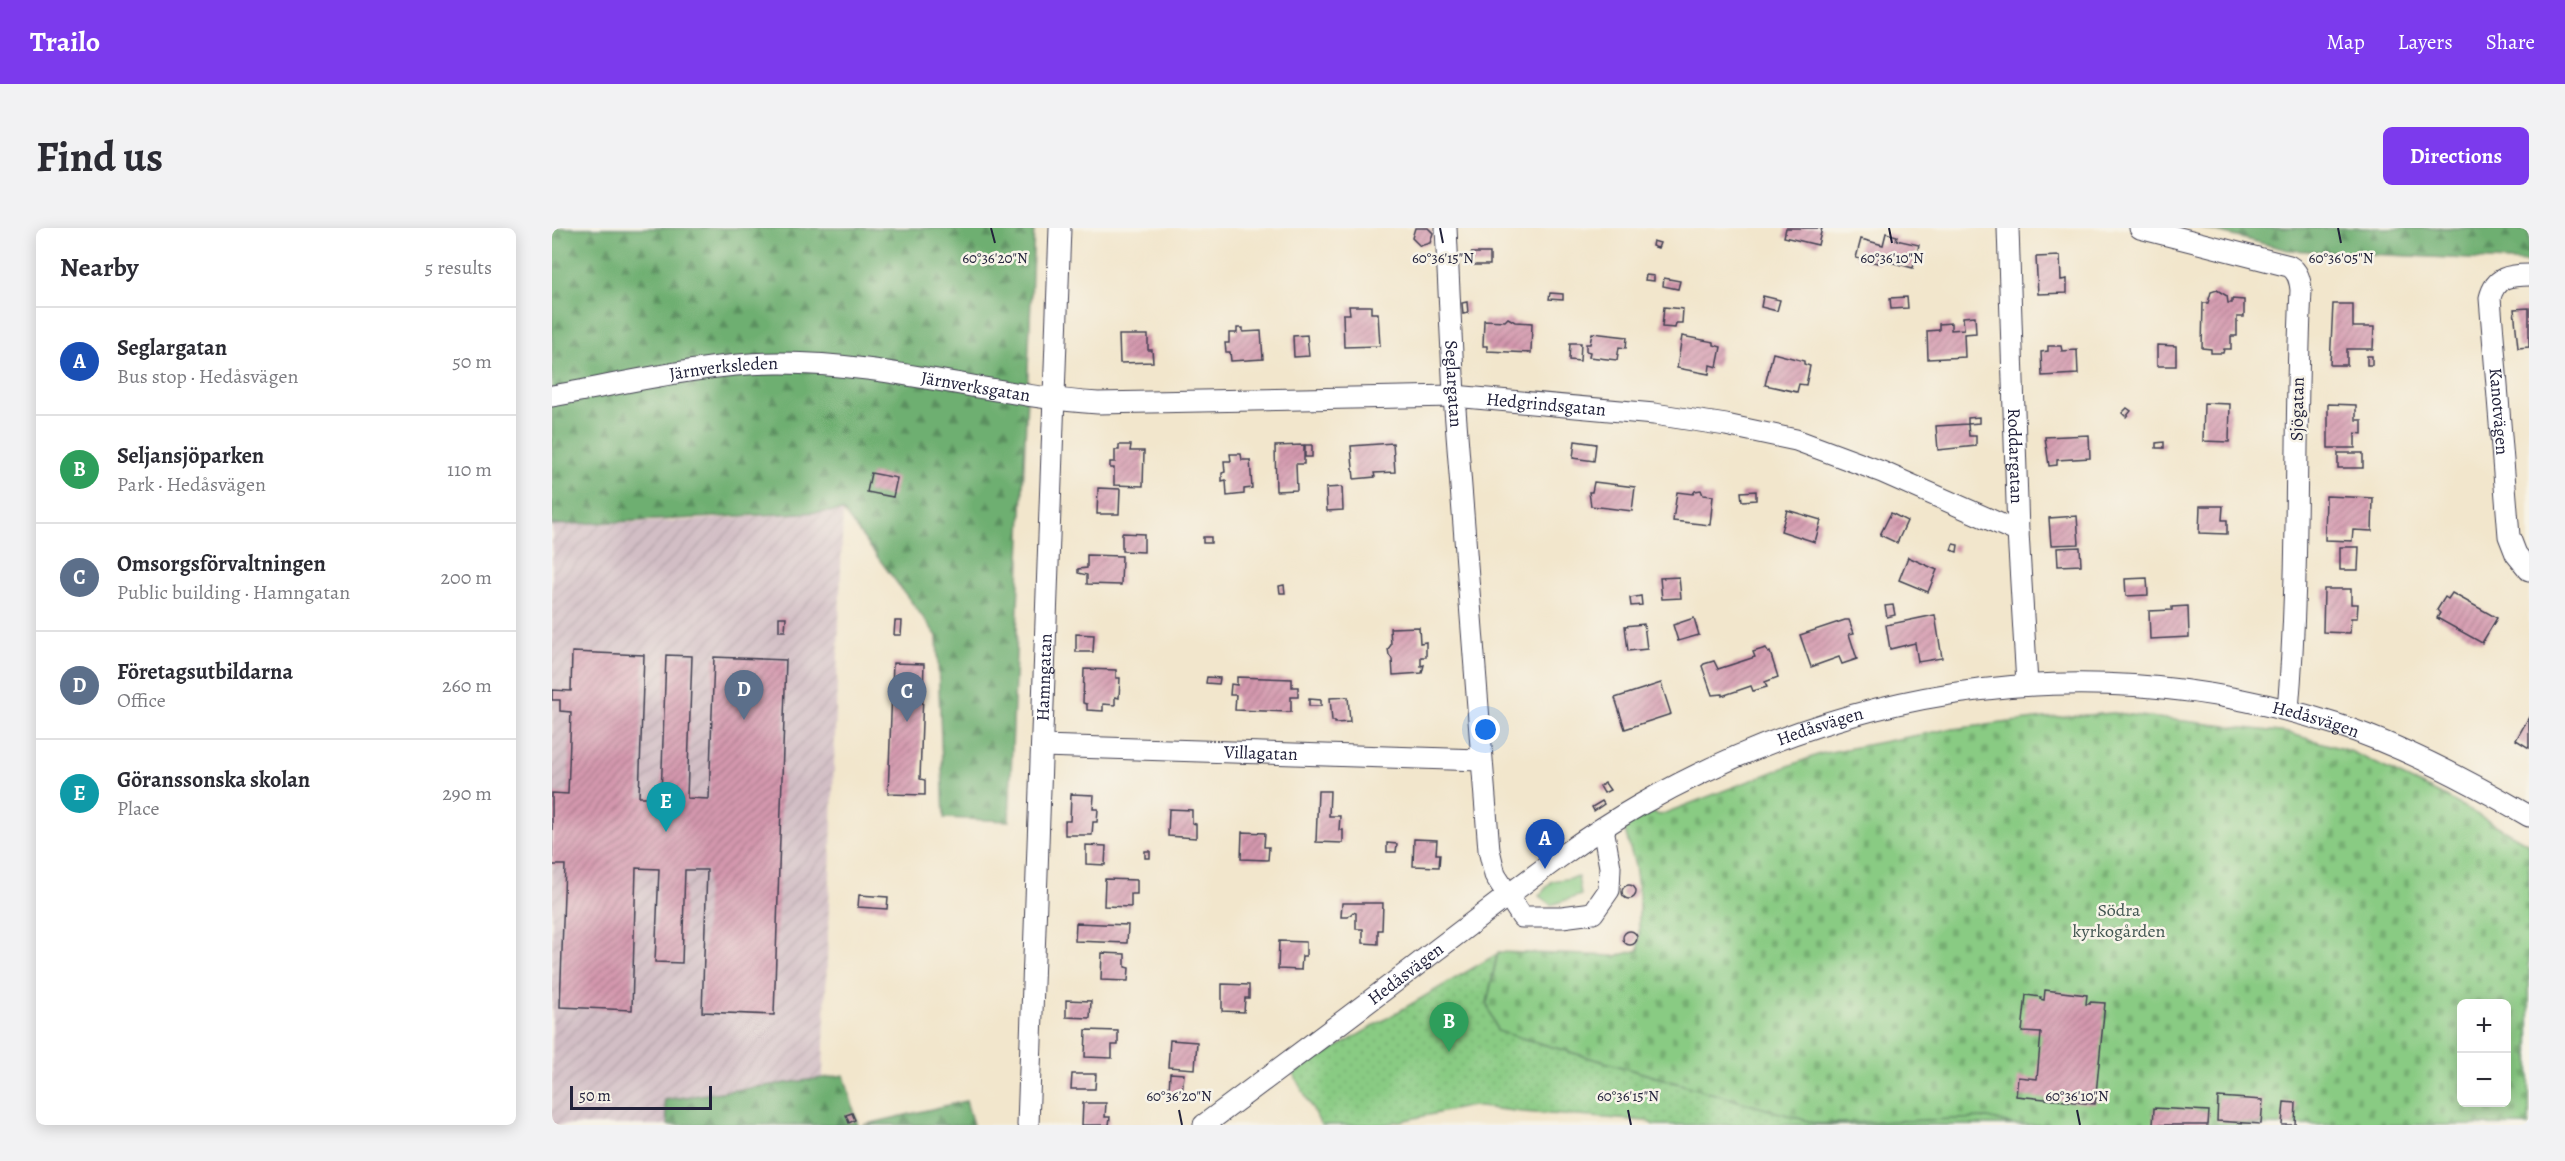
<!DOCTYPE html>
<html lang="en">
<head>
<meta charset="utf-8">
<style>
  body { margin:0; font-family:Alegreya,serif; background:#f2f2f3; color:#2b2b33 }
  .controls { position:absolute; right:18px; bottom:18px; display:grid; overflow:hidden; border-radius:9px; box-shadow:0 3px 15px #0003 }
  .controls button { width:54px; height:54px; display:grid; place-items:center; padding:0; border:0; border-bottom:2px solid #e1e1e2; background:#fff; color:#2b2b33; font:30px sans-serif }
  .scale { position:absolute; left:18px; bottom:15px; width:142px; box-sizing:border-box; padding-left:6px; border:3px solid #22223b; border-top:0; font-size:16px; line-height:21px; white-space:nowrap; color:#22223b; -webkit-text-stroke:4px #f7f3e8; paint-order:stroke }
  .you { position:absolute; left:934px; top:502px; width:21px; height:21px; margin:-15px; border:4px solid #fff; border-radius:50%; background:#1a73e8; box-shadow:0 0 0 9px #1a73e833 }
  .badge { display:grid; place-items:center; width:39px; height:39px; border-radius:50%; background:#7c3aed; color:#fff; font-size:20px; font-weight:700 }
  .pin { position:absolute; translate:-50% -50px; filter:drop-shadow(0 2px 3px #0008) }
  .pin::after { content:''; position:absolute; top:32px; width:21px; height:18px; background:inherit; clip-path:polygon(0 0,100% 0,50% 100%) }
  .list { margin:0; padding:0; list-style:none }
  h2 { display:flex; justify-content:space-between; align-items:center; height:78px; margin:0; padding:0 24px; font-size:26px }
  h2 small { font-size:20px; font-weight:400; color:#7c7c81 }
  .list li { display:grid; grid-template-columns:39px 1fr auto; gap:18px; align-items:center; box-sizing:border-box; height:108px; padding:0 24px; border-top:2px solid #e1e1e2 }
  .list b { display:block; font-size:22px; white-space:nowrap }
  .list p { margin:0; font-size:20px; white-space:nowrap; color:#7c7c81 }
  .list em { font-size:20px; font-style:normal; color:#7c7c81 }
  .map { position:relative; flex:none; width:1977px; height:897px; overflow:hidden; border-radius:9px }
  header { display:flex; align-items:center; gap:36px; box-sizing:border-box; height:84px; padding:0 30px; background:#7c3aed; color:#fff }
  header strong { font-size:28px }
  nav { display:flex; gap:33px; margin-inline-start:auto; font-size:21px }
  .intro { display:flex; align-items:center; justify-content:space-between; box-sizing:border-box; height:144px; padding:0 36px }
  h1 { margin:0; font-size:42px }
  .button { padding:15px 27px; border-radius:9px; background:#7c3aed; color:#fff; font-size:21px; font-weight:700 }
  main { display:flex; gap:36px; padding:0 36px }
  aside { flex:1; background:#fff; border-radius:9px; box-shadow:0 3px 15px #0003 }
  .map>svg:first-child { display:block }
  .industrial { fill:url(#industrial-furrows) }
  .green { fill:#89cb83; stroke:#56765f; stroke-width:1.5 }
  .forest { fill:url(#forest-firs); stroke:#486856; stroke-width:1.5 }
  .cemetery { fill:url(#cemetery-stones); stroke:#56765f; stroke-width:1.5; fill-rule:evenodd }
  .park { fill:url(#park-dots); stroke:#56765f; stroke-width:1.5 }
  .building { fill:url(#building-hatch) }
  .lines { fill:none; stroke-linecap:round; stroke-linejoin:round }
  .minor-casing { stroke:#413f51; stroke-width:23 }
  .minor { stroke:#fff; stroke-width:21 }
  .ticks { fill:none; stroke:#22223b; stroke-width:2 }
  .labels { text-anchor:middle; stroke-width:5; stroke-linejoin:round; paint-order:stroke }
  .street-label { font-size:18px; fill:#22223b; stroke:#f7f3e8 }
  .park-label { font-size:18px; fill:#415551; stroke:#f7f3e8 }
  .ticks-label { font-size:15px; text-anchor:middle; fill:#22223b; stroke:#f7f3e8; stroke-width:5; stroke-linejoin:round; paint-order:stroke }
</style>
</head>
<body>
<header>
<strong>Trailo</strong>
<nav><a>Map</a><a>Layers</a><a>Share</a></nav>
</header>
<div class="intro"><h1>Find us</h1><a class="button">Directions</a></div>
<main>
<aside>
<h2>Nearby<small>5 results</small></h2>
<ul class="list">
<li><span class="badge" style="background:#1a4fb4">A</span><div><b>Seglargatan</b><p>Bus stop · Hedåsvägen</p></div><em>50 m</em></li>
<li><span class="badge" style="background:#2e9e5b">B</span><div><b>Seljansjöparken</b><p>Park · Hedåsvägen</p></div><em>110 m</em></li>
<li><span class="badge" style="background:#5c6f8a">C</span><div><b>Omsorgsförvaltningen</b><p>Public building · Hamngatan</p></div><em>200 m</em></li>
<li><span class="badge" style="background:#5c6f8a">D</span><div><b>Företagsutbildarna</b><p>Office</p></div><em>260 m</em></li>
<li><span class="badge" style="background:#0f9aa8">E</span><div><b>Göranssonska skolan</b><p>Place</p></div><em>290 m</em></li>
</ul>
</aside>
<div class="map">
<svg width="1977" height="897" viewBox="0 0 1977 897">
  <defs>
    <pattern id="industrial-furrows" width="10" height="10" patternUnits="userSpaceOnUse" patternTransform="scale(1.5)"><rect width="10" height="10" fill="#d2bec5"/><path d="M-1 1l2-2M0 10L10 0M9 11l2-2" fill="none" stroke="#b4a3aa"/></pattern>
    <pattern id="forest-firs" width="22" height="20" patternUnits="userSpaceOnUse" patternTransform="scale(1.5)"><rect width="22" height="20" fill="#6eaf71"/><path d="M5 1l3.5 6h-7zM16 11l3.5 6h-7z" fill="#5a8e5e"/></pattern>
    <pattern id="cemetery-stones" width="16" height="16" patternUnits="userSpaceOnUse" patternTransform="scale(1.5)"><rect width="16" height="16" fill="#89cb83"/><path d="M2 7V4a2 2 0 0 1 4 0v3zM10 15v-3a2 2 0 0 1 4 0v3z" fill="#76ae72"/></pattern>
    <pattern id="park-dots" width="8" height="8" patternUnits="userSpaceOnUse" patternTransform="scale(1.5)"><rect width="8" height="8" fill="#89cb83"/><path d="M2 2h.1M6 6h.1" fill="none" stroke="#76ae72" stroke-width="1.8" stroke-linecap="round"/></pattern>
    <pattern id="building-hatch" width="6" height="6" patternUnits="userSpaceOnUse" patternTransform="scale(1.5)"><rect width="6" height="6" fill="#d498ae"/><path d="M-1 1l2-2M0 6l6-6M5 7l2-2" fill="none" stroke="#ac7c8f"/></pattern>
  </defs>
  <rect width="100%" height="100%" fill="#f7f3e8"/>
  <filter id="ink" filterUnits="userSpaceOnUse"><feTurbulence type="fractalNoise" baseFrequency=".0167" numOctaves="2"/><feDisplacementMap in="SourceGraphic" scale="12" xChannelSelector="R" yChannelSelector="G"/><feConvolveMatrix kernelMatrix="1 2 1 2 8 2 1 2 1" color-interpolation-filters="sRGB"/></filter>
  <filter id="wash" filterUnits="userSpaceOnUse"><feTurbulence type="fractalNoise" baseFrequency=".008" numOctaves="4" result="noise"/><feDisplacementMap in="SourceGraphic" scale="24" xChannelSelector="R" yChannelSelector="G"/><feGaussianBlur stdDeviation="1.35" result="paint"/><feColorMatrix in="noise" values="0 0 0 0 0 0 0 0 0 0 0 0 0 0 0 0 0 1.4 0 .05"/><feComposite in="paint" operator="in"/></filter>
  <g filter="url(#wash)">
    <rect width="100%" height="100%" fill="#f2e6cc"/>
    <polygon class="industrial" points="291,283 270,874 244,897 0,897 0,297 131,293"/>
    <polygon class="green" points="1026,649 1029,667 999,677 987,668 1000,653"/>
    <g class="forest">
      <polygon points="0,0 482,0 457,593 392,590 385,408 291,283 0,297"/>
      <polygon points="1649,0 1977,0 1977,34 1736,22"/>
      <polygon points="292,847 306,897 116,897 112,872"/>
      <polygon points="414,873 421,897 311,897"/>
    </g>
    <path class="cemetery" d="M 1562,485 L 1736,505 L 1798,523 L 1894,569 L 1977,616 L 1977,897 L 1461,897 L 1436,890 L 1266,896 L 945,803 L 935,775 L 946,724 L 1064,728 L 1087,722 L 1087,668 L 1083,638 L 1070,592 L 1090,581 L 1108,587 L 1268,526 L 1392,502 L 1492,490 ZM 1910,776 L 1954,776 L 1954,874 L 1910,874 Z"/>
    <polygon class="park" points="945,726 935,775 945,803 1266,896 1436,890 1461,897 1102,897 1095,893 970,884 919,878 830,897 769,897 741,845"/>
    <g id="blocks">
      <g class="building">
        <polygon points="863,0 876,0 881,5 878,15 868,18 860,10"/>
        <polygon points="1234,0 1270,0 1266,17 1232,9"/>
        <polygon points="1334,5 1345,8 1344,12 1367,17 1361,40 1327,31 1326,35 1304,30 1309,11 1331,17"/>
        <polygon points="1101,13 1108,15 1106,20 1100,18"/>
        <rect x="919" y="25" width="19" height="12"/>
        <polygon points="1508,28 1509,52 1515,51 1515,65 1486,66 1484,29"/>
        <polygon points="1094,47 1102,48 1102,53 1093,52"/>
        <polygon points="1112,50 1128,53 1126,61 1111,58"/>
        <polygon points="1665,62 1675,68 1676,75 1680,75 1680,71 1692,72 1692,89 1685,89 1685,108 1679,108 1679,121 1672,121 1671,125 1659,125 1659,121 1650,120 1651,75 1656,75 1659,64"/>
        <polygon points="998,65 1011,66 1011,72 997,71"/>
        <polygon points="1211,68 1228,72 1225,83 1209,79"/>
        <polygon points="1355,69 1356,80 1339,81 1338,70"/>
        <polygon points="915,74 916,85 911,86 910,75"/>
        <polygon points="1781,76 1801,76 1801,99 1822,99 1821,121 1795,121 1795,137 1778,137"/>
        <polygon points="797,78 819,78 819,85 826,85 828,118 792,119 791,86 798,86"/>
        <polygon points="1112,79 1131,81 1130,95 1124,95 1123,100 1110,99"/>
        <polygon points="1977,80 1977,119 1966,120 1962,81"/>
        <polygon points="1423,88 1424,105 1412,106 1413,129 1376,131 1375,103 1387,102 1387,96 1399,95 1399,102 1412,101 1411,89"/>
        <polygon points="956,90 963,94 980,95 979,125 935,123 935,118 931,118 932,92 953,93"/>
        <polygon points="685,100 691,100 691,104 709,103 711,131 679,133 678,124 674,124 673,115 677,115 677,105 685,105"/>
        <polygon points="1040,105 1075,109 1074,120 1067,119 1065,132 1037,129 1038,124 1034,123 1034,116 1038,116"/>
        <polygon points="567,107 596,107 596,122 600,122 601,134 568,135"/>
        <polygon points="755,107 757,128 742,129 741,108"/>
        <polygon points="1130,108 1162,114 1162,117 1169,119 1165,139 1158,137 1157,146 1125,140"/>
        <polygon points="1018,115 1029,115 1028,133 1017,132"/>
        <polygon points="1605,117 1624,118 1624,138 1605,138"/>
        <polygon points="1496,118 1509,118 1510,123 1525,122 1526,146 1490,148 1489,124 1496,123"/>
        <polygon points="1221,125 1252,133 1252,136 1258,138 1254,157 1247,156 1245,164 1213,157"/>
        <rect x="1815" y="128" width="5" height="9"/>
        <polygon points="1652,175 1678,176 1677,214 1651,213"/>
        <polygon points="1776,176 1804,177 1804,192 1810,192 1810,206 1803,205 1803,220 1776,220"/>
        <polygon points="1575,180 1579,183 1574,189 1570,185"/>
        <polygon points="1427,189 1427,195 1416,196 1417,208 1424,208 1424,218 1386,222 1384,198 1416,196 1416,190"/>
        <polygon points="1537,207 1538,230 1505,232 1505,237 1497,238 1493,209"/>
        <polygon points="1023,213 1044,216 1042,233 1021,230"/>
        <polygon points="1612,214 1612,220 1604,220 1604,215"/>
        <polygon points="841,215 843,244 822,245 823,249 802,251 799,218"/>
        <polygon points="567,217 579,217 578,223 592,223 591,258 562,257 562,240 558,240 558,234 563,234 563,222 567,222"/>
        <polygon points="752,217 752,236 744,236 745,262 724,263 723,218"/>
        <rect x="753" y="217" width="7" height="12"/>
        <rect x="1786" y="225" width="25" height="15"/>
        <polygon points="678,226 689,226 690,232 698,232 700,260 692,261 692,266 675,268 674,252 670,253 670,245 673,244 672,233 679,233"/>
        <polygon points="319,245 345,250 341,269 315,264"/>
        <polygon points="1042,254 1083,259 1080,283 1039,278 1037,264 1040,264"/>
        <polygon points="790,259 791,282 775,283 774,260"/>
        <polygon points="546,260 568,261 567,286 545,286"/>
        <polygon points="1149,262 1151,267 1161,268 1158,297 1121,293 1125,264 1141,266 1143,263"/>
        <polygon points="1204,263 1204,272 1190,273 1189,264"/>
        <polygon points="1774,268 1821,270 1820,303 1801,302 1800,313 1773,312"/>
        <polygon points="1648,278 1671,278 1670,292 1675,292 1675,306 1647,305"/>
        <polygon points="1235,282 1269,292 1263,314 1229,303"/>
        <polygon points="1339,285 1355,293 1345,315 1328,307"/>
        <polygon points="1525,288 1527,316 1499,317 1497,290"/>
        <polygon points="570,305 592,306 592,324 570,323"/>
        <rect x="651" y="309" width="8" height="6"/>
        <polygon points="1401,316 1406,317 1405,324 1399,322"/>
        <polygon points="1528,319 1529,337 1506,338 1505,320"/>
        <polygon points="1788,319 1807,319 1806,342 1788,342"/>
        <polygon points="535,327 570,328 569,357 535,356 535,347 526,345 526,341 535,340"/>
        <polygon points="1356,329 1385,342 1376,364 1347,352"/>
        <polygon points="1127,349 1129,370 1110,371 1108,350"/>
        <polygon points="1595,350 1596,367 1574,368 1573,351"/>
        <polygon points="732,357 733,365 728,365 727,358"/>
        <polygon points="1772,361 1799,361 1799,376 1806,376 1805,390 1799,390 1798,405 1771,404"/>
        <polygon points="1900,365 1945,390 1930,415 1885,390 1888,385 1885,382 1893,369 1896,371"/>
        <polygon points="1089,368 1090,377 1079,378 1078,370"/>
        <polygon points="1341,377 1343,387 1335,389 1333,378"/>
        <polygon points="1636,378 1637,409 1598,411 1597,383 1620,382 1620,379"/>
        <polygon points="1383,387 1390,430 1366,434 1363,415 1338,421 1334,397"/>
        <polygon points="227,389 234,389 233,403 227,403"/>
        <polygon points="1142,390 1147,407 1126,413 1121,397"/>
        <polygon points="1293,392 1297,392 1302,405 1297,406 1305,431 1290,436 1287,429 1259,439 1248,407"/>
        <polygon points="343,393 350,393 349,407 342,407"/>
        <polygon points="1092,396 1095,421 1076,423 1073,398"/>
        <polygon points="867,399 868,415 874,414 874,429 869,429 869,438 872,437 870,445 841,447 840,431 837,427 836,421 839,417 838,400"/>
        <polygon points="524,406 542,407 541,424 524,424"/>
        <polygon points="1214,420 1216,425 1218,424 1226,449 1213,454 1215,459 1201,463 1199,458 1170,468 1170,466 1160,467 1150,438 1152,436 1162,433 1166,441 1203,429 1201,424"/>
        <polygon points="20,424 92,427 87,569 109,569 114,427 140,428 135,570 157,571 162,429 234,432 222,787 150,784 155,642 133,642 130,735 103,734 107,641 84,640 80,782 8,779 13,637 0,637 0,565 16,566 19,484 8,483 8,472 0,472 0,462 19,463"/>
        <polygon points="341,435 372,436 368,551 373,552 373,567 336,566"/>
        <polygon points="532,441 564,442 564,450 568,450 567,470 563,469 563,477 551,476 551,483 535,482 535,476 531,475"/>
        <polygon points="655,449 668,450 667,456 654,455"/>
        <polygon points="685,449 740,451 740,459 746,459 746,469 739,469 739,484 683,482 684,467 678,467 679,456 685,457"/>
        <polygon points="1109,455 1119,486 1073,501 1063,470"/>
        <polygon points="796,469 798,494 783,495 783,493 780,493 778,470"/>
        <polygon points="757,471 769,472 769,478 757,478"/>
        <polygon points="1977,489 1977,520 1964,512"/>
        <polygon points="1053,555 1058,562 1052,565 1048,558"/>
        <polygon points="766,563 778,563 777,588 788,588 787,602 791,602 791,615 764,614"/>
        <polygon points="519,566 542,567 541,581 546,581 545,594 541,594 540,607 513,607 513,593 518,593"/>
        <polygon points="1050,573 1052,576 1042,583 1040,579"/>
        <polygon points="617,581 640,582 640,595 644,596 644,610 616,608"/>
        <polygon points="690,604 713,605 712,619 717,619 716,632 689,631"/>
        <polygon points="862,611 885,612 884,626 888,626 887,639 861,638"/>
        <polygon points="835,615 845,616 844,624 835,624"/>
        <polygon points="534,617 554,618 553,637 534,636"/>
        <rect x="593" y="623" width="5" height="7"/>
        <polygon points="553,651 585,652 585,666 579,666 579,679 552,678"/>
        <circle cx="1077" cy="664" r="7"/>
        <polygon points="307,667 336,669 335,681 306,679"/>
        <polygon points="790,675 831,675 830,702 826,702 826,716 811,715 811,701 804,701 804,685 801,684 796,689 789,689"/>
        <polygon points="524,695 576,697 575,715 523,713"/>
        <circle cx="1078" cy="710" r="7"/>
        <polygon points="727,713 754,714 754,728 750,728 749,742 726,741"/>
        <polygon points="550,725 573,726 573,739 577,740 576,753 549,752"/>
        <polygon points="670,756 697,757 697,770 693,770 692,784 670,783"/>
        <polygon points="1493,762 1535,767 1534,776 1538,776 1538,774 1553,775 1543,876 1464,868 1466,849 1485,851 1489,805 1470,804 1474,767 1489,769 1488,771 1492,772"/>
        <polygon points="514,772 539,773 538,790 514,789"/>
        <polygon points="534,802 566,803 566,817 560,817 560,830 533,829"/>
        <polygon points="618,812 645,814 643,841 616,839"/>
        <polygon points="618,845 632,846 630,866 617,865"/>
        <polygon points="520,846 544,846 543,861 519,861"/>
        <polygon points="1666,869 1711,872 1709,896 1665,893"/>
        <polygon points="1732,874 1744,875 1743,897 1730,897"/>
        <polygon points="531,875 554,875 553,889 558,889 557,897 530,897"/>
        <polygon points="1602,880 1657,883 1656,897 1601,897"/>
        <polygon points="300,885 303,892 297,895 294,887"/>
      </g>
    </g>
  </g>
  <g filter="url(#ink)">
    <use href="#blocks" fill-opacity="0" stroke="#413f51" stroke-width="1.5"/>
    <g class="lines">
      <g class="minor-casing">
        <g id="minor">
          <path id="s1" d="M 894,0 L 902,168 L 937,622 L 943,647 L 970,689 L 1010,689 L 1041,685 L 1057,662 L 1058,639 L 1051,600"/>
          <path id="s2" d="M 1456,0 L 1466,304 L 1475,456"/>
          <path d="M 1588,0 L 1737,38 C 1746,43 1748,52 1749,62 C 1742,202 1748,343 1736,482"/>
          <path id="s3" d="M 1977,47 C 1957,47 1943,49 1938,70 L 1957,308 L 1964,326 L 1977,342"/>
          <path id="s4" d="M 0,168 C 74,155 150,136 225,135 C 331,134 440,168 546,175 L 902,168 L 1102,186 L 1174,197 L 1244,212 L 1330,244 L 1466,304"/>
          <path id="s5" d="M 490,518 L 928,532"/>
          <path id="s6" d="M 476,897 L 508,0"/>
          <path id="s7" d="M 652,897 C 729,839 807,782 883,723 C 950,673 1016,618 1088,577 C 1304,454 1545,420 1783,496 C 1849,517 1917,553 1977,588"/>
        </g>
      </g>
      <use href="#minor" class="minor"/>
    </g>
  </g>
  <path class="ticks" d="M 439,0 L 443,15M 888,0 L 891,15M 1337,0 L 1340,15M 1786,0 L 1789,15M 627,882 L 630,897M 1076,882 L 1079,897M 1525,882 L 1528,897"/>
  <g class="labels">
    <g class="street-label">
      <text dy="6" stroke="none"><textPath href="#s4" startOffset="174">Järnverksleden</textPath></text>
      <text dy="6" stroke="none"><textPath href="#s1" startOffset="156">Seglargatan</textPath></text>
      <text dy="6" stroke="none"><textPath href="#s4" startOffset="428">Järnverksgatan</textPath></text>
      <text dy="6" stroke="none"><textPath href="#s4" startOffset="1000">Hedgrindsgatan</textPath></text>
      <text transform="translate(1745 181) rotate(-89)" y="6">Sjögatan</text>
      <text dy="6" stroke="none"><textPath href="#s3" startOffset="164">Kanotvägen</textPath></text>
      <text dy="6" stroke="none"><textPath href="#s2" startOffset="228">Roddargatan</textPath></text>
      <text dy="6" stroke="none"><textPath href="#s6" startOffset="448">Hamngatan</textPath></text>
      <text dy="6" stroke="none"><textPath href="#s7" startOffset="1242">Hedåsvägen</textPath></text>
      <text dy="6" stroke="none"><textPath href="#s7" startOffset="738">Hedåsvägen</textPath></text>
      <text dy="6" stroke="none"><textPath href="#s5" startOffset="219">Villagatan</textPath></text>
      <text dy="6" stroke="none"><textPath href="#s7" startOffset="252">Hedåsvägen</textPath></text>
    </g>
    <g class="park-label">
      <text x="1567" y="688">Södra<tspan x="1567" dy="21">kyrkogården</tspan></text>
    </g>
  </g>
  <g class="ticks-label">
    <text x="443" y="35">60°36'20"N</text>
    <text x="891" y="35">60°36'15"N</text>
    <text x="1340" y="35">60°36'10"N</text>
    <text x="1789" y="35">60°36'05"N</text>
    <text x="627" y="873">60°36'20"N</text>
    <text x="1076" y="873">60°36'15"N</text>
    <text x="1525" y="873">60°36'10"N</text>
  </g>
</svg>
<div class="controls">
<button>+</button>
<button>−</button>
</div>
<div class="scale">50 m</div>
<div class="you"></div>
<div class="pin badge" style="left:993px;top:641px;background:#1a4fb4">A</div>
<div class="pin badge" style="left:897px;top:824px;background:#2e9e5b">B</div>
<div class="pin badge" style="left:355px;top:494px;background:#5c6f8a">C</div>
<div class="pin badge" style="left:192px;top:492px;background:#5c6f8a">D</div>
<div class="pin badge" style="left:114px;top:604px;background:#0f9aa8">E</div>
</div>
</main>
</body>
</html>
